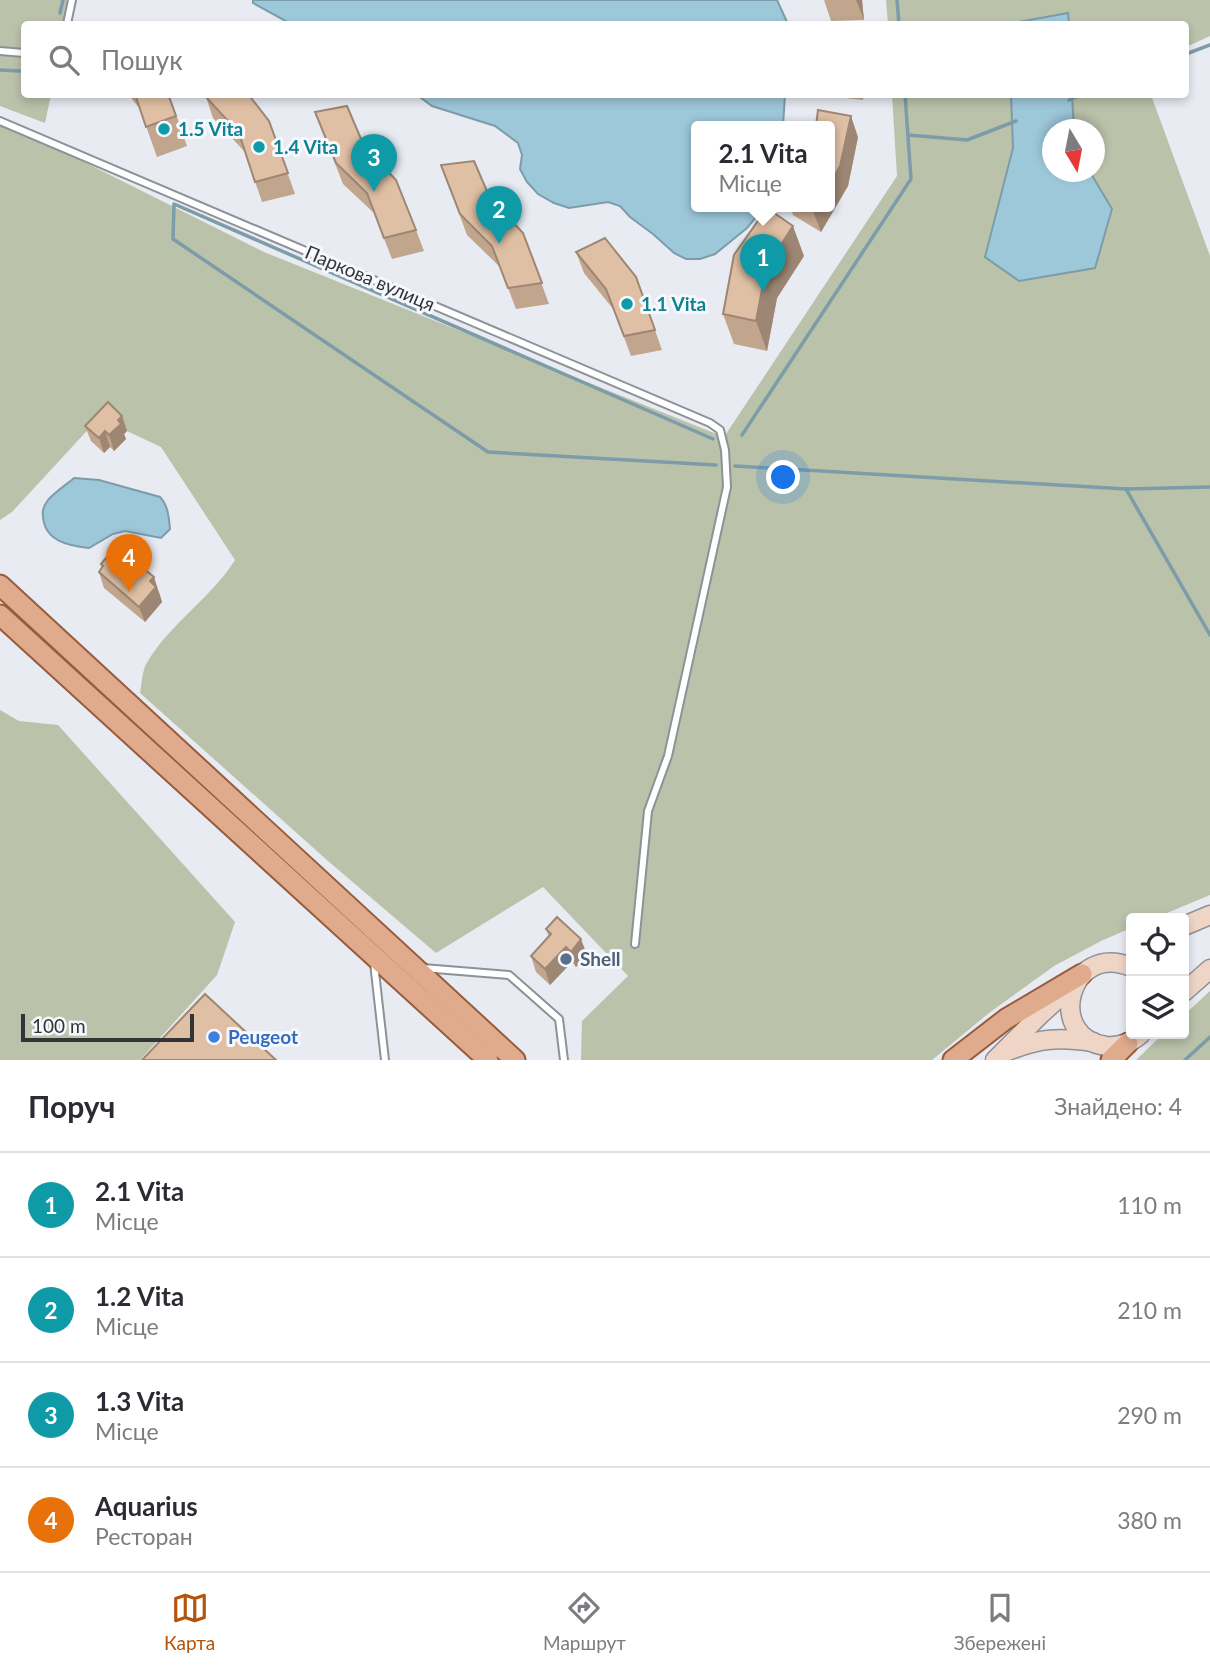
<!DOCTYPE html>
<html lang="uk">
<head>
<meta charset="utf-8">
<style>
  body { margin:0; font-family:Lato,sans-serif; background:#f7f7f7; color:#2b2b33 }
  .controls { position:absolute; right:21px; bottom:21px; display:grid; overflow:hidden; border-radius:7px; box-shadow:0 4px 10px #0003 }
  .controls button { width:63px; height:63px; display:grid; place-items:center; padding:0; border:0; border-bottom:2px solid #e1e1e2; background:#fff; color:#2b2b33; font:35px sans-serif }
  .compass { position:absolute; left:1042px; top:119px; width:63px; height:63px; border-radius:50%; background:#fff; box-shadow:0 4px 10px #0003; rotate:170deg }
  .scale { position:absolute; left:21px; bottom:18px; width:173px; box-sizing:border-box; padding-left:7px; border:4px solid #333437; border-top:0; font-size:19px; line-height:24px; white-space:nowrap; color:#333437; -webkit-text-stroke:5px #f6f8fe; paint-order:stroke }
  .you { position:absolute; left:784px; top:478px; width:24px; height:24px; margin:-18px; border:5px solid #fff; border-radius:50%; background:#1a73e8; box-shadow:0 0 0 10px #1a73e833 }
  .badge { display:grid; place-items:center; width:46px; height:46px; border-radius:50%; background:#b45309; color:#fff; font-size:23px; font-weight:700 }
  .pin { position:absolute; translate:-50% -58px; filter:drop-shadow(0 2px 4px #0008) }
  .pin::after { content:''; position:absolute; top:37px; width:24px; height:21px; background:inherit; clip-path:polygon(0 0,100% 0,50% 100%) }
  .popup { position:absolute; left:691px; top:121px; width:144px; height:91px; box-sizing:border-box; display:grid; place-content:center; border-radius:7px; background:#fff; filter:drop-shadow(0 2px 5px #0005); font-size:23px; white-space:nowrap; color:#7c7c81 }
  .popup b { font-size:26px; color:#2b2b33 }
  .popup::after { content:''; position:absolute; left:50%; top:100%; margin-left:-14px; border:14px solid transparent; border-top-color:#fff }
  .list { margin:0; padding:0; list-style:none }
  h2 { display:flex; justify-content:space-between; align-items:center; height:91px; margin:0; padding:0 28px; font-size:30px }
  h2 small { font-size:23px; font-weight:400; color:#7c7c81 }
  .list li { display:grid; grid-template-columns:46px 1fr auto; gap:21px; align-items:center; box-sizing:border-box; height:105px; padding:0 28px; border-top:2px solid #e1e1e2 }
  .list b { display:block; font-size:26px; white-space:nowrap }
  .list p { margin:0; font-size:23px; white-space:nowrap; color:#7c7c81 }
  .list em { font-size:23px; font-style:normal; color:#7c7c81 }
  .icon { flex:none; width:38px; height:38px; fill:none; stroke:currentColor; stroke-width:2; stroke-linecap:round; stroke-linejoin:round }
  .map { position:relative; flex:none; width:1210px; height:1060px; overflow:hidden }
  .search { position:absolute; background:#fff; box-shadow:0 4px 10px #0003; left:21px; right:21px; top:21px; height:77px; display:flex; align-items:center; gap:18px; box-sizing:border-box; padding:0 24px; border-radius:7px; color:#7c7c81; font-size:26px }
  .sheet { height:511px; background:#fff }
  nav { display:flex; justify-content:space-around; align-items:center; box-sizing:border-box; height:98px; border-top:2px solid #e1e1e2; background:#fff; font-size:19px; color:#7c7c81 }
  nav a { display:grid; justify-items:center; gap:4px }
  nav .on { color:#b45309 }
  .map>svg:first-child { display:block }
  .green { fill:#bac2aa; fill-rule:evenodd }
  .water { fill:#9dc8da; stroke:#7d9ca9; stroke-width:2 }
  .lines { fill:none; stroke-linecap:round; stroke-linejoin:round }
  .stream { stroke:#7d9ca9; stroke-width:3.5 }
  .service-casing { stroke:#8e9198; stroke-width:10 }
  .secondary-casing { stroke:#8e9198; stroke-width:21 }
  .primary-casing { stroke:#965c3d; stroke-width:23 }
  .service { stroke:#fff; stroke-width:6 }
  .secondary { stroke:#efd5c6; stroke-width:18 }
  .primary { stroke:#e0aa8c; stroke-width:19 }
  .wall { fill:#c1a58d }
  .shaded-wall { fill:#9d8673 }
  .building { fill:#e0c0a4; stroke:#9d8673; stroke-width:2 }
  .culture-dot { fill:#0f9aa8; stroke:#f6f8fe; stroke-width:2.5 }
  .service-dot { fill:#5c6f8a; stroke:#f6f8fe; stroke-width:2.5 }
  .shop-dot { fill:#3f7fe0; stroke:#f6f8fe; stroke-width:2.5 }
  .labels { text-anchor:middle; stroke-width:6; stroke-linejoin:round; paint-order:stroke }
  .culture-label { font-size:19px; font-weight:bold; fill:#0d838f; stroke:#f6f8fe; text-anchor:start }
  .street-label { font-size:19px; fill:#333437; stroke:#f6f8fe }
  .service-label { font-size:19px; font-weight:bold; fill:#4e5e75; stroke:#f6f8fe; text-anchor:start }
  .shop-label { font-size:19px; font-weight:bold; fill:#366cbe; stroke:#f6f8fe; text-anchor:start }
</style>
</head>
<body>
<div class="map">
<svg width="1210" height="1060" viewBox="0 0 1210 1060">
  <rect width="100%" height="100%" fill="#e8ebf2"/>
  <g class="green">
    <polygon points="0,0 70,0 65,24 24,24 24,94 51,95 45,123 0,106"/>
    <polygon points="886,0 1210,0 1210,36 1186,47 1186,24 888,24"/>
    <path d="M 892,95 L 1151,95 L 1210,256 L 1210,895 L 1155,918 L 1131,918 L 1131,928 L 1101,941 L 1054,966 L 989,1013 L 932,1060 L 581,1060 L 582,1021 L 628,976 L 543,887 L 436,953 L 328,861 L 140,693 C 142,683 142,669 148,661 C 171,623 211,598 235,560 L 161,447 L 127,431 L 107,409 L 12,512 L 0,520 L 0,125 L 42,141 L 264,252 L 724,437 L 897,176 ZM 1052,130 L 1094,130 L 1094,172 L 1052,172 Z"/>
    <polygon points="0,710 19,721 58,725 235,922 217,975 140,1060 0,1060"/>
    <polygon points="1210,991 1210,1060 1136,1060 1163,1034 1184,1034 1184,1015"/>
  </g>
  <g class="water">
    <polygon points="253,0 777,0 788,24 291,24 253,3"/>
    <polygon points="1068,13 1069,24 1008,24"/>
    <polygon points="417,95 785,95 783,126 696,126 696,206 765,206 747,228 715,254 700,259 686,259 674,253 653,234 630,217 620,206 608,202 569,208 554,203 538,194 527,182 520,169 522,155 518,143 495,126 432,106"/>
    <polygon points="1011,95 1072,95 1074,129 1052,130 1052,172 1090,172 1112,209 1095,268 1019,281 985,257 1013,148"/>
    <path d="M 74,478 L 99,480 L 160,497 C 168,505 169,518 170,529 L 161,538 L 125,531 L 113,534 L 89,548 C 69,546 44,541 43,516 C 42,510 44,505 48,500 C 55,492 66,485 74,478 Z"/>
  </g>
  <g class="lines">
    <g class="stream">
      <polyline points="897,0 899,24"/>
      <polyline points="60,13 63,0"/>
      <polyline points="1186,54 1210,45"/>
      <polyline points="0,70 20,71"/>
      <polyline points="1069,100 1083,94"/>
      <polyline points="908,135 967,140 1016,121"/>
      <polyline points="742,435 911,179 905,94"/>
      <polyline points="713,439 174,204 173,239 488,452 716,465"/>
      <polyline points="735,466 1126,489 1210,487"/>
      <polyline points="1126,489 1210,635"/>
      <polyline points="1185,1060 1210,1037"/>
    </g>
    <g class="service-casing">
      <g id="service">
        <polyline points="67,24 72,0"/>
        <polyline points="0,51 24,53"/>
        <polyline points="0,121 710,423 720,430 725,450 727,487 668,756 648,811 635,944"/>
        <polyline points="374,963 385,1060"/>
        <polyline points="423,968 509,975 559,1019 564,1060"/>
      </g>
    </g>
    <g class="secondary-casing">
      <g id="secondary">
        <polyline points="1184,926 1210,915"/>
        <path d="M 1131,967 C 1068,941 1045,1038 1106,1046 C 1119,1047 1131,1043 1141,1034"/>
        <polyline points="1184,992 1210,969"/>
        <path d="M 1008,1051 C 1040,1038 1059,1037 1093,1042"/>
        <polyline points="995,1060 1041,1014 1072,986"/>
      </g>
    </g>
    <g class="primary-casing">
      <g id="primary">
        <polyline points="0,585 515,1060"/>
        <polyline points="0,615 488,1060"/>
        <polyline points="953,1060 1006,1019 1082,974"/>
        <polyline points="1111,1060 1128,1043"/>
      </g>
    </g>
    <use href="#service" class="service"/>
    <use href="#secondary" class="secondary"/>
    <use href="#primary" class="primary"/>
  </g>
  <g class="wall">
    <polygon points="824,0 862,0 864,20 831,21"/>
    <polygon points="128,94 169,94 187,146 157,157 140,109"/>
    <polygon points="836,94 864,94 863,100 837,97"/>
    <polygon points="206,97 269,121 295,194 262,202 245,152 213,118"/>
    <polygon points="315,112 364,146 416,230 424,251 392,259 374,213 343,184"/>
    <polygon points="858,137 848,186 821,232 793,215 790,206 830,206"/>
    <polygon points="441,165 489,196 523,233 549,304 516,309 500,267 467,235"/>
    <polygon points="576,252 636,277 662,350 631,356 614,310 584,273"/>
    <polygon points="804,256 777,298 767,351 734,344 723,314"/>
    <polygon points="122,416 127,431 124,434 126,439 114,451 110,447 104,453 91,441 85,426"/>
    <polygon points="101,564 159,592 162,602 145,622 104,588 99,572 102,568"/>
    <polygon points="546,929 587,955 576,967 572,962 550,985 536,972 531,956 549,937"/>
  </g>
  <g class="shaded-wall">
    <polygon points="856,0 862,0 864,20"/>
    <polygon points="851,116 858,137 848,186 821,232 813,211 816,206 830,206 830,184"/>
    <polygon points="793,226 804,256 777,298 767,351 756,321 766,268"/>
    <polygon points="122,416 127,431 124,434 126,439 114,451 109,435 118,420"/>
    <polygon points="105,431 110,447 104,453 99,438"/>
    <polygon points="154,577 162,602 145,622 139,607 150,581"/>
    <polygon points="581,939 587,955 576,967 571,952"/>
    <polygon points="566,947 572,962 550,985 545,969"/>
  </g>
  <g class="building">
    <polygon points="135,94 168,94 176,116 146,127"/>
    <polygon points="211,94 248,94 269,121 288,173 255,182 239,133 206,97"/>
    <polygon points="347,106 364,146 396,180 416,230 384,238 367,193 336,163 315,112"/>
    <polygon points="818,110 851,116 840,166 830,184 830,126 816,126"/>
    <polygon points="474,161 489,196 523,233 542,283 508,288 492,246 460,214 441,165"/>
    <polygon points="805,206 816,206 813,211"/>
    <polygon points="767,208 793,226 766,268 756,321 723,314 734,255"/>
    <polygon points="605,238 636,277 655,330 624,336 606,289 576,252"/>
    <polygon points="108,402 122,416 118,420 121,424 109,435 105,431 99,438 85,426"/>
    <polygon points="116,546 154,577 150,581 156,587 139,607 99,572 103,566 101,564"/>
    <polygon points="557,917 581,939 571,952 566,947 545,969 531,956 551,934 546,929"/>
    <polygon points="205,994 276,1060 142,1060"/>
  </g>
  <g class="culture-dot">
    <circle cx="164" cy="129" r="7"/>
    <circle cx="259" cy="147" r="7"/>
    <circle cx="627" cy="304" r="7"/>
  </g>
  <circle class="service-dot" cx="566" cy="959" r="7"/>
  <circle class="shop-dot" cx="214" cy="1037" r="7"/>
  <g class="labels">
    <g class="culture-label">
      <text x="178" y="136">1.5 Vita</text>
      <text x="273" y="154">1.4 Vita</text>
      <text x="641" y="311">1.1 Vita</text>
    </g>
    <g class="street-label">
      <text transform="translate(370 278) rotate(23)" y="7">Паркова вулиця</text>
    </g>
    <g class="service-label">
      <text x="580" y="966">Shell</text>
    </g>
    <g class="shop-label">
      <text x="228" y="1044">Peugeot</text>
    </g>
  </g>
</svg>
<div class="controls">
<button><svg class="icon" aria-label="locate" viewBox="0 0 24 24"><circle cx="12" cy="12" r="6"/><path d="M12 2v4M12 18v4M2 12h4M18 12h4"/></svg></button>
<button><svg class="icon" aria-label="layers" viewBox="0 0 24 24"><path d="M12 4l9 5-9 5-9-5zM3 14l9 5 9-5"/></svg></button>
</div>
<svg class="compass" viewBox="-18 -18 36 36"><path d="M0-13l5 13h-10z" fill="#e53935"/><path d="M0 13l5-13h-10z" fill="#7c7c81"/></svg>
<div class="scale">100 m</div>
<div class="you"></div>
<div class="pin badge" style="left:763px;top:292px;background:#0f9aa8">1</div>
<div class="popup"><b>2.1 Vita</b>Місце</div>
<div class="pin badge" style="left:499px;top:244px;background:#0f9aa8">2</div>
<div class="pin badge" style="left:374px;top:192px;background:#0f9aa8">3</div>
<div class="pin badge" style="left:129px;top:592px;background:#e8710a">4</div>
<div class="search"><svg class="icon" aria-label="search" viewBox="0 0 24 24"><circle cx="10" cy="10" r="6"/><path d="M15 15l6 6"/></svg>Пошук</div>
</div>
<section class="sheet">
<h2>Поруч<small>Знайдено: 4</small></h2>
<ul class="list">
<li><span class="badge" style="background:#0f9aa8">1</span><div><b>2.1 Vita</b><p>Місце</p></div><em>110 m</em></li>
<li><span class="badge" style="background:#0f9aa8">2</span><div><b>1.2 Vita</b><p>Місце</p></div><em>210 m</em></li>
<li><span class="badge" style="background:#0f9aa8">3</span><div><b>1.3 Vita</b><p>Місце</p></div><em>290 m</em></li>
<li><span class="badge" style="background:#e8710a">4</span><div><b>Aquarius</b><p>Ресторан</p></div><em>380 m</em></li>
</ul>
</section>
<nav>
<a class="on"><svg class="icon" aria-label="map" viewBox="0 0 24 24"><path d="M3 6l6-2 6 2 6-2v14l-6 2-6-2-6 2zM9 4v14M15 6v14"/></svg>Карта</a>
<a><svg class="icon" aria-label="directions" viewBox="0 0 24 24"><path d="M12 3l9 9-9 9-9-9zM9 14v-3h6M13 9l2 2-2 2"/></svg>Маршрут</a>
<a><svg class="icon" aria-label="saved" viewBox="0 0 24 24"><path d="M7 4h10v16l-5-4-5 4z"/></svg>Збережені</a>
</nav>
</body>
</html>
